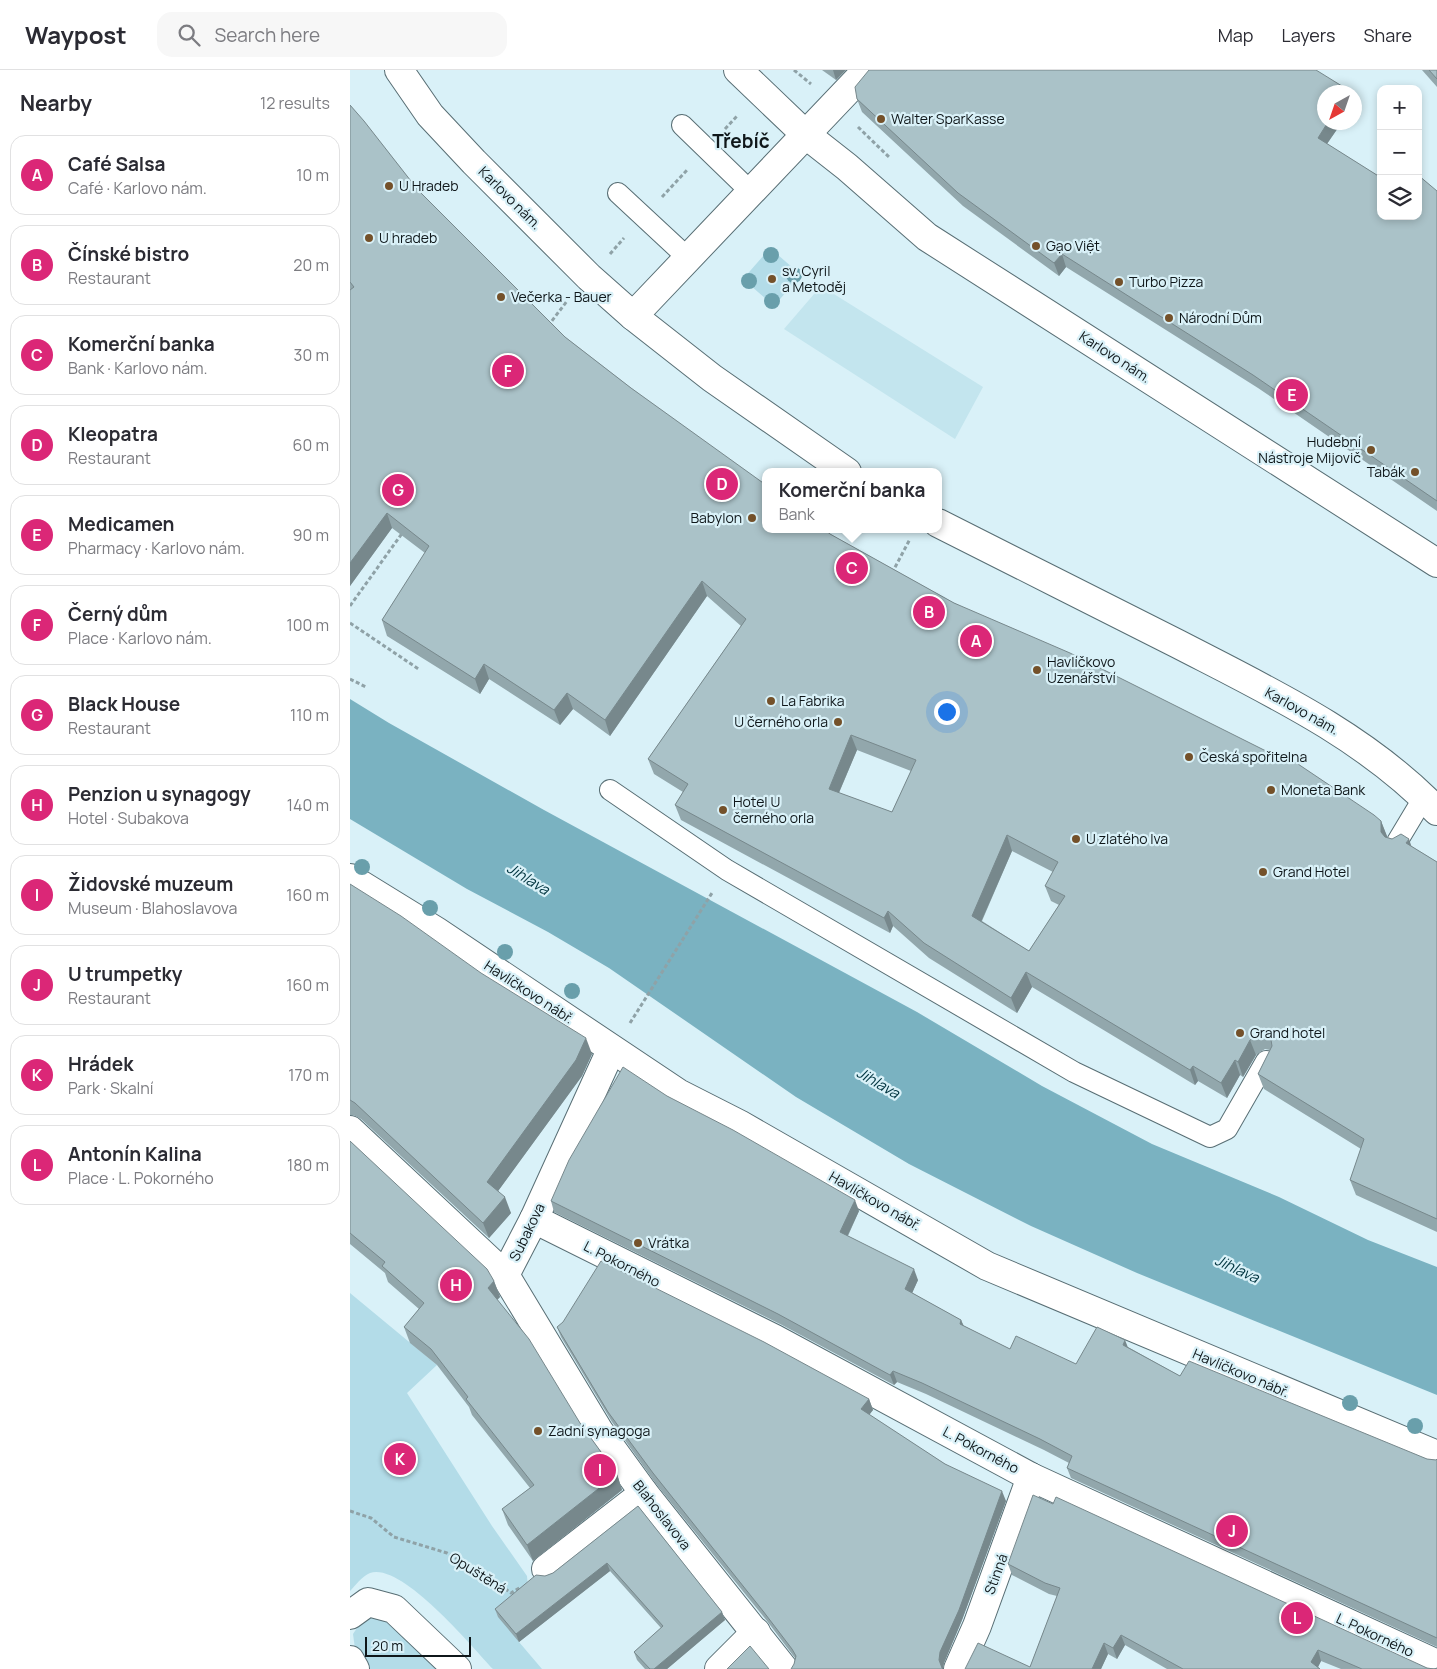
<!DOCTYPE html>
<html lang="en">
<head>
<meta charset="utf-8">
<style>
  body { margin:0; font-family:Manrope,sans-serif; background:#f7f7f7; color:#2b2b33 }
  .controls { position:absolute; right:15px; top:15px; display:grid; overflow:hidden; border-radius:10px; box-shadow:0 2px 8px #0003 }
  .controls button { width:45px; height:45px; display:grid; place-items:center; padding:0; border:0; border-bottom:1px solid #e1e1e2; background:#fff; color:#2b2b33; font:25px sans-serif }
  .compass { position:absolute; left:967px; top:15px; width:45px; height:45px; border-radius:50%; background:#fff; box-shadow:0 2px 8px #0003; rotate:220deg }
  .scale { position:absolute; left:15px; bottom:12px; width:106px; box-sizing:border-box; padding-left:5px; border:2px solid #0f171a; border-top:0; font-size:14px; line-height:18px; white-space:nowrap; color:#0f171a; -webkit-text-stroke:4px #d9f1f8; paint-order:stroke }
  .you { position:absolute; left:596px; top:641px; width:18px; height:18px; margin:-12px; border:4px solid #fff; border-radius:50%; background:#1a73e8; box-shadow:0 0 0 8px #1a73e833 }
  .badge { display:grid; place-items:center; width:32px; height:32px; border-radius:50%; background:#db2777; color:#fff; font-size:16px; font-weight:700 }
  .pin { position:absolute; translate:-50% -50%; border:2px solid #fff; box-shadow:0 1px 5px #0006 }
  .popup { position:absolute; left:412px; top:398px; width:180px; height:65px; box-sizing:border-box; display:grid; place-content:center; border-radius:10px; background:#fff; filter:drop-shadow(0 1px 4px #0005); font-size:16px; white-space:nowrap; color:#7c7c81 }
  .popup b { font-size:19px; color:#2b2b33 }
  .popup::after { content:''; position:absolute; left:50%; top:100%; margin-left:-10px; border:10px solid transparent; border-top-color:#fff }
  .list { margin:0; padding:0; list-style:none }
  h2 { display:flex; justify-content:space-between; align-items:center; height:65px; margin:0; padding:0 20px; font-size:21px }
  h2 small { font-size:16px; font-weight:400; color:#7c7c81 }
  .list li { display:grid; grid-template-columns:32px 1fr auto; gap:15px; align-items:center; box-sizing:border-box; height:80px; margin:0 10px 10px; padding:0 10px; border:1px solid #e1e1e2; border-radius:15px }
  .list b { display:block; font-size:19px; white-space:nowrap }
  .list p { margin:0; font-size:16px; white-space:nowrap; color:#7c7c81 }
  .list em { font-size:16px; font-style:normal; color:#7c7c81 }
  .icon { flex:none; width:28px; height:28px; fill:none; stroke:currentColor; stroke-width:2; stroke-linecap:round; stroke-linejoin:round }
  .map { position:relative; flex:none; width:1087px; height:1599px; overflow:hidden }
  header { display:flex; align-items:center; gap:30px; box-sizing:border-box; height:70px; padding:0 25px; background:#fff; border-bottom:1px solid #e1e1e2 }
  header strong { font-size:24px }
  nav { display:flex; gap:28px; margin-inline-start:auto; font-size:18px }
  .search { width:350px; height:45px; background:#f7f7f7; display:flex; align-items:center; gap:12px; box-sizing:border-box; padding:0 18px; border-radius:15px; color:#7c7c81; font-size:19px }
  main { display:flex }
  aside { flex:1; background:#fff }
  .map>svg:first-child { display:block }
  .built { fill:#c3e5ee }
  .green { fill:#b3dce8 }
  .water { fill:#7ab2c1 }
  .lines { fill:none; stroke-linecap:round; stroke-linejoin:round }
  .service-casing { stroke:#586e74; stroke-width:22 }
  .minor-casing { stroke:#586e74; stroke-width:30 }
  .tertiary-casing { stroke:#586e74; stroke-width:30 }
  .path { stroke:#8fa2a7; stroke-width:3; stroke-dasharray:4 2.5; stroke-linecap:butt }
  .service { stroke:#fff; stroke-width:20 }
  .minor { stroke:#fff; stroke-width:28 }
  .tertiary { stroke:#fff; stroke-width:28 }
  .tree { fill:#699fab }
  .wall { fill:#92a7ac; fill-rule:evenodd }
  .shaded-wall { fill:#77888c }
  .building { fill:#aac2c8; stroke:#77888c; fill-rule:evenodd }
  .poi-dot { fill:#74512a; stroke:#d9f1f8; stroke-width:2 }
  .labels { text-anchor:middle; stroke-width:4.5; stroke-linejoin:round; paint-order:stroke }
  .poi-label { font-size:14px; fill:#0f171a; stroke:#d9f1f8; text-anchor:start }
  .street-label { font-size:14px; fill:#0f171a; stroke:#d9f1f8 }
  .water-label { font-size:15px; font-style:italic; fill:#00343f; stroke:#d9f1f8 }
  .district-label { font-size:19px; font-weight:bold; fill:#0f171a; stroke:#d9f1f8 }
</style>
</head>
<body>
<header>
<strong>Waypost</strong>
<div class="search"><svg class="icon" aria-label="search" viewBox="0 0 24 24"><circle cx="10" cy="10" r="6"/><path d="M15 15l6 6"/></svg>Search here</div>
<nav><a>Map</a><a>Layers</a><a>Share</a></nav>
</header>
<main>
<aside>
<h2>Nearby<small>12 results</small></h2>
<ul class="list">
<li><span class="badge">A</span><div><b>Café Salsa</b><p>Café · Karlovo nám.</p></div><em>10 m</em></li>
<li><span class="badge">B</span><div><b>Čínské bistro</b><p>Restaurant</p></div><em>20 m</em></li>
<li><span class="badge">C</span><div><b>Komerční banka</b><p>Bank · Karlovo nám.</p></div><em>30 m</em></li>
<li><span class="badge">D</span><div><b>Kleopatra</b><p>Restaurant</p></div><em>60 m</em></li>
<li><span class="badge">E</span><div><b>Medicamen</b><p>Pharmacy · Karlovo nám.</p></div><em>90 m</em></li>
<li><span class="badge">F</span><div><b>Černý dům</b><p>Place · Karlovo nám.</p></div><em>100 m</em></li>
<li><span class="badge">G</span><div><b>Black House</b><p>Restaurant</p></div><em>110 m</em></li>
<li><span class="badge">H</span><div><b>Penzion u synagogy</b><p>Hotel · Subakova</p></div><em>140 m</em></li>
<li><span class="badge">I</span><div><b>Židovské muzeum</b><p>Museum · Blahoslavova</p></div><em>160 m</em></li>
<li><span class="badge">J</span><div><b>U trumpetky</b><p>Restaurant</p></div><em>160 m</em></li>
<li><span class="badge">K</span><div><b>Hrádek</b><p>Park · Skalní</p></div><em>170 m</em></li>
<li><span class="badge">L</span><div><b>Antonín Kalina</b><p>Place · L. Pokorného</p></div><em>180 m</em></li>
</ul>
</aside>
<div class="map">
<svg width="1087" height="1599" viewBox="0 0 1087 1599">
  <rect width="100%" height="100%" fill="#d9f1f8"/>
  <polygon class="built" points="471,216 633,317 605,369 434,259"/>
  <g class="green">
    <polygon points="420,178 451,205 424,236 393,209"/>
    <path d="M 0,1223 L 87,1295 L 57,1323 L 142,1456 L 177,1506 L 178,1517 L 169,1572 L 192,1599 L 143,1599 C 122,1577 52,1492 20,1503 C 12,1506 5,1516 0,1521 Z"/>
    <polygon points="26,1544 52,1556 93,1599 11,1599 7,1593 3,1564 11,1552"/>
  </g>
  <polygon class="water" points="0,629 39,653 194,740 567,942 692,1016 802,1074 929,1127 1018,1170 1087,1197 1087,1325 787,1203 681,1156 559,1094 446,1027 259,898 198,862 117,819 0,749"/>
  <g class="lines">
    <g class="service-casing">
      <g id="service">
        <polyline points="332,55 400,121"/>
        <polyline points="268,123 338,188"/>
        <polyline points="260,720 377,800 724,1002 860,1067 877,1059 916,991"/>
        <polyline points="1047,772 1074,727"/>
      </g>
    </g>
    <g class="minor-casing">
      <g id="minor">
        <polyline points="388,0 455,64 497,97 577,167 1087,493"/>
        <polyline points="283,246 517,0"/>
        <polyline points="0,808 86,861 328,1023 389,1054 637,1196 1087,1385"/>
        <polyline points="0,1060 155,1205 249,1361 294,1423 434,1599"/>
        <polyline points="184,1149 425,1269 681,1407 1087,1594"/>
        <polyline points="155,1205 184,1149 261,980"/>
        <polyline points="196,1499 294,1423"/>
        <polyline points="0,1545 18,1532 44,1539 107,1599"/>
        <polyline points="0,1590 5,1599"/>
        <polyline points="369,1599 406,1562"/>
        <polyline points="608,1599 627,1556 681,1407"/>
      </g>
    </g>
    <g class="tertiary-casing">
      <g id="tertiary">
        <polyline points="49,0 80,45 124,92 239,207 283,246 362,308 497,402"/>
        <path d="M 588,453 C 668,493 748,534 828,574 C 919,621 1015,666 1087,741"/>
      </g>
    </g>
    <g class="path">
      <polyline points="444,0 461,14"/>
      <polyline points="508,57 539,87"/>
      <polyline points="375,59 388,45"/>
      <polyline points="312,127 337,100"/>
      <polyline points="260,184 274,168"/>
      <polyline points="198,256 217,231"/>
      <polyline points="542,503 560,469"/>
      <polyline points="0,536 53,462"/>
      <polyline points="0,553 70,600"/>
      <polyline points="0,609 16,617"/>
      <polyline points="280,953 362,823"/>
      <polyline points="0,1441 21,1448 44,1467 97,1483 137,1506 161,1523 171,1517"/>
    </g>
    <use href="#service" class="service"/>
    <use href="#minor" class="minor"/>
    <use href="#tertiary" class="tertiary"/>
  </g>
  <g class="tree">
    <circle cx="421" cy="185" r="8"/>
    <circle cx="444" cy="205" r="8"/>
    <circle cx="399" cy="211" r="8"/>
    <circle cx="422" cy="231" r="8"/>
    <circle cx="12" cy="797" r="8"/>
    <circle cx="80" cy="838" r="8"/>
    <circle cx="155" cy="882" r="8"/>
    <circle cx="222" cy="921" r="8"/>
    <circle cx="1000" cy="1333" r="8"/>
    <circle cx="1065" cy="1356" r="8"/>
  </g>
  <g class="wall">
    <polygon points="472,0 496,0 486,10"/>
    <polygon points="1072,0 1087,0 1087,17"/>
    <polygon points="1000,21 1000,22 974,22 974,52 992,52 977,74 1030,107 1087,121 1087,441 908,318 716,197 709,206 613,136 512,42 507,29"/>
    <path d="M 0,35 L 68,120 L 215,267 L 281,318 L 480,464 L 604,533 L 1031,751 L 1037,767 L 1061,776 L 1087,792 L 1087,1162 L 1006,1125 L 1000,1110 L 1011,1079 L 914,1019 L 908,1004 L 920,980 L 915,979 L 906,985 L 893,1007 L 890,1005 L 877,1028 L 848,1011 L 845,1015 L 682,917 L 667,943 L 579,888 L 543,856 L 540,863 L 331,750 L 325,735 L 333,722 L 304,704 L 298,689 L 391,556 L 357,526 L 260,666 L 223,639 L 210,655 L 139,609 L 130,624 L 37,566 L 32,550 L 75,483 L 42,458 L 0,516 ZM 507,680 L 561,701 L 542,742 L 489,723 ZM 662,781 L 703,802 L 695,816 L 701,831 L 709,835 L 679,881 L 632,851 Z"/>
    <polygon points="0,814 242,984 232,1006 148,1121 161,1143 139,1168 11,1049 3,1045 0,1045"/>
    <polygon points="317,1026 509,1141 498,1166 568,1210 562,1223 611,1250 614,1256 660,1279 726,1294 778,1277 830,1306 1077,1389 1086,1390 1087,1389 1087,1577 721,1408 717,1398 719,1393 694,1380 576,1324 547,1312 544,1315 432,1255 204,1142 201,1131"/>
    <polygon points="0,1071 144,1211 150,1227 147,1230 230,1353 267,1404 272,1420 183,1491 158,1455 152,1439 180,1418 122,1345 119,1337 87,1295 60,1273 54,1257 69,1239 38,1212 35,1203 0,1174"/>
    <polygon points="207,1257 519,1329 523,1340 519,1345 595,1394 656,1431 612,1550 594,1593 593,1599 444,1594 445,1588 417,1551 306,1414 262,1352 211,1267"/>
    <polygon points="288,1436 372,1542 375,1550 317,1599 295,1599 287,1590 284,1582 311,1558 260,1501 169,1572 148,1547 145,1539 195,1506 203,1503"/>
    <polygon points="658,1494 1077,1598 1087,1599 991,1599 971,1591 968,1597 970,1599 817,1599 775,1575 767,1589 758,1584 751,1599 615,1599 680,1597 707,1526 699,1524 662,1505"/>
  </g>
  <g class="shaded-wall">
    <polygon points="483,0 496,0 486,10"/>
    <polygon points="978,52 992,52 972,81 968,68"/>
    <polygon points="712,184 716,197 709,206 704,193"/>
    <polygon points="37,443 42,458 0,516 0,493"/>
    <polygon points="352,511 357,526 260,666 255,650"/>
    <polygon points="134,594 139,609 130,624 125,609"/>
    <polygon points="217,623 223,639 210,655 204,640"/>
    <polygon points="501,665 507,680 484,734 479,719"/>
    <polygon points="1031,751 1037,766 1036,777 1031,762"/>
    <polygon points="657,765 662,781 627,861 622,846"/>
    <polygon points="1059,769 1064,784 1056,773"/>
    <polygon points="538,841 543,856 540,863 534,848"/>
    <polygon points="676,902 682,917 667,943 661,928"/>
    <polygon points="236,968 242,984 232,1006 143,1128 137,1112"/>
    <polygon points="900,970 906,985 893,1007 888,992"/>
    <polygon points="885,990 890,1005 877,1028 871,1013"/>
    <polygon points="843,996 848,1011 845,1015 840,1000"/>
    <polygon points="155,1127 161,1143 139,1168 133,1153"/>
    <polygon points="505,1130 509,1141 494,1173 490,1162"/>
    <polygon points="564,1199 568,1210 559,1230 555,1219"/>
    <polygon points="144,1211 150,1227 143,1234 138,1218"/>
    <polygon points="611,1250 615,1260 610,1254"/>
    <polygon points="775,1270 779,1280 773,1275"/>
    <polygon points="543,1301 547,1312 544,1315 540,1305"/>
    <polygon points="519,1329 523,1340 515,1350 511,1339"/>
    <polygon points="267,1404 272,1420 183,1491 177,1475"/>
    <polygon points="652,1421 656,1431 612,1550 594,1593 593,1599 592,1599 589,1590 590,1582"/>
    <polygon points="257,1493 260,1501 169,1572 166,1564"/>
    <polygon points="372,1542 375,1550 317,1599 304,1599"/>
    <polygon points="771,1565 775,1575 767,1589 763,1578"/>
    <polygon points="754,1573 758,1584 751,1599 742,1599"/>
    <polygon points="968,1580 971,1591 967,1599 961,1592"/>
  </g>
  <g class="building">
    <polygon points="519,0 966,0 1000,21 999,22 974,22 974,52 978,52 968,68 1030,107 1031,105 1031,146 1068,146 1068,105 1087,121 1087,431 903,305 712,184 704,193 608,123 507,29 505,17"/>
    <polygon points="1079,0 1087,0 1087,9"/>
    <path d="M 0,35 L 14,51 L 68,120 L 215,267 L 281,318 L 416,415 L 416,459 L 474,459 L 480,464 L 604,533 L 720,583 L 926,686 L 927,684 L 943,694 L 945,692 L 1024,745 L 1031,751 L 1031,762 L 1035,767 L 1042,769 L 1051,764 L 1059,769 L 1056,773 L 1087,792 L 1087,1149 L 1000,1110 L 1014,1069 L 908,1004 L 922,976 L 921,970 L 916,965 L 910,964 L 900,970 L 888,992 L 885,990 L 871,1013 L 843,996 L 840,1000 L 676,902 L 661,928 L 574,873 L 538,841 L 534,848 L 325,735 L 338,714 L 298,689 L 396,549 L 352,511 L 255,650 L 217,623 L 204,640 L 134,594 L 125,609 L 32,550 L 79,476 L 37,443 L 0,493 L 0,220 L 4,217 L 0,212 ZM 501,665 L 566,690 L 542,742 L 479,719 ZM 657,765 L 708,792 L 695,816 L 715,826 L 679,881 L 622,846 Z"/>
    <polygon points="0,814 51,846 131,903 236,968 226,990 137,1112 155,1127 133,1153 5,1033 0,1030"/>
    <polygon points="273,997 317,1026 383,1060 505,1130 490,1162 564,1199 555,1219 611,1250 610,1254 660,1279 666,1266 726,1294 747,1257 775,1270 773,1275 830,1306 839,1291 1077,1389 1086,1390 1087,1389 1087,1568 717,1398 722,1386 690,1369 572,1313 543,1301 540,1305 428,1244 201,1131 219,1090"/>
    <polygon points="0,1071 137,1199 144,1211 138,1218 179,1269 230,1353 267,1404 177,1475 152,1439 184,1415 116,1329 118,1327 81,1279 54,1257 74,1233 32,1196 35,1192 0,1163"/>
    <polygon points="251,1191 414,1272 519,1329 511,1339 595,1394 652,1421 609,1540 590,1582 589,1590 592,1598 593,1599 441,1599 444,1594 446,1586 442,1579 413,1541 303,1403 258,1342 207,1257 213,1252"/>
    <polygon points="683,1425 703,1434 706,1427 1077,1598 1084,1599 1087,1598 1087,1599 1012,1599 968,1580 961,1592 970,1599 833,1599 771,1565 763,1578 754,1573 742,1599 615,1599 628,1573 680,1597 710,1518 695,1513 658,1494"/>
    <polygon points="288,1436 372,1542 304,1599 300,1599 284,1582 313,1556 257,1493 166,1564 145,1539 186,1505 195,1506 203,1503"/>
    <polygon points="400,1576 419,1599 377,1599"/>
  </g>
  <g class="poi-dot">
    <circle cx="531" cy="49" r="5"/>
    <circle cx="39" cy="116" r="5"/>
    <circle cx="19" cy="168" r="5"/>
    <circle cx="686" cy="176" r="5"/>
    <circle cx="422" cy="209" r="5"/>
    <circle cx="769" cy="212" r="5"/>
    <circle cx="151" cy="227" r="5"/>
    <circle cx="819" cy="248" r="5"/>
    <circle cx="1021" cy="380" r="5"/>
    <circle cx="1065" cy="402" r="5"/>
    <circle cx="402" cy="448" r="5"/>
    <circle cx="687" cy="600" r="5"/>
    <circle cx="421" cy="631" r="5"/>
    <circle cx="488" cy="652" r="5"/>
    <circle cx="839" cy="687" r="5"/>
    <circle cx="921" cy="720" r="5"/>
    <circle cx="373" cy="740" r="5"/>
    <circle cx="726" cy="769" r="5"/>
    <circle cx="913" cy="802" r="5"/>
    <circle cx="890" cy="963" r="5"/>
    <circle cx="288" cy="1173" r="5"/>
    <circle cx="188" cy="1361" r="5"/>
  </g>
  <g class="labels">
    <g class="poi-label">
      <text x="541" y="54">Walter SparKasse</text>
      <text x="49" y="121">U Hradeb</text>
      <text x="29" y="173">U hradeb</text>
      <text x="696" y="181">Gạo Việt</text>
      <text x="432" y="206">sv. Cyril<tspan x="432" dy="16">a Metoděj</tspan></text>
      <text x="779" y="217">Turbo Pizza</text>
      <text x="161" y="232">Večerka - Bauer</text>
      <text x="829" y="253">Národní Dům</text>
      <text x="1011" y="377" text-anchor="end">Hudební<tspan x="1011" dy="16">Nástroje Mijovič</tspan></text>
      <text x="1055" y="407" text-anchor="end">Tabák</text>
      <text x="392" y="453" text-anchor="end">Babylon</text>
      <text x="697" y="597">Havlíčkovo<tspan x="697" dy="16">Uzenářství</tspan></text>
      <text x="431" y="636">La Fabrika</text>
      <text x="478" y="657" text-anchor="end">U černého orla</text>
      <text x="849" y="692">Česká spořitelna</text>
      <text x="931" y="725">Moneta Bank</text>
      <text x="383" y="737">Hotel U<tspan x="383" dy="16">černého orla</tspan></text>
      <text x="736" y="774">U zlatého lva</text>
      <text x="923" y="807">Grand Hotel</text>
      <text x="900" y="968">Grand hotel</text>
      <text x="298" y="1178">Vrátka</text>
      <text x="198" y="1366">Zadní synagoga</text>
    </g>
    <g class="street-label">
      <text transform="translate(160 128) rotate(45)" y="5">Karlovo nám.</text>
      <text transform="translate(765 287) rotate(33)" y="5">Karlovo nám.</text>
      <text transform="translate(952 641) rotate(29)" y="5">Karlovo nám.</text>
      <text transform="translate(179 922) rotate(33)" y="5">Havlíčkovo nábř.</text>
      <text transform="translate(525 1131) rotate(30)" y="5">Havlíčkovo nábř.</text>
      <text transform="translate(177 1162) rotate(-64)" y="5">Subakova</text>
      <text transform="translate(272 1194) rotate(27)" y="5">L. Pokorného</text>
      <text transform="translate(891 1303) rotate(23)" y="5">Havlíčkovo nábř.</text>
      <text transform="translate(631 1380) rotate(28)" y="5">L. Pokorného</text>
      <text transform="translate(312 1445) rotate(52)" y="5">Blahoslavova</text>
      <text transform="translate(128 1503) rotate(32)" y="5">Opuštěná</text>
      <text transform="translate(646 1504) rotate(-70)" y="5">Stinná</text>
      <text transform="translate(1025 1565) rotate(25)" y="5">L. Pokorného</text>
    </g>
    <g class="water-label">
      <text transform="translate(178 809) rotate(32)" y="5">Jihlava</text>
      <text transform="translate(528 1013) rotate(30)" y="5">Jihlava</text>
      <text transform="translate(887 1199) rotate(25)" y="5">Jihlava</text>
    </g>
    <g class="district-label">
      <text x="391" y="78">Třebíč</text>
    </g>
  </g>
</svg>
<div class="controls">
<button>+</button>
<button>−</button>
<button><svg class="icon" aria-label="layers" viewBox="0 0 24 24"><path d="M12 4l9 5-9 5-9-5zM3 14l9 5 9-5"/></svg></button>
</div>
<svg class="compass" viewBox="-18 -18 36 36"><path d="M0-13l5 13h-10z" fill="#e53935"/><path d="M0 13l5-13h-10z" fill="#7c7c81"/></svg>
<div class="scale">20 m</div>
<div class="you"></div>
<div class="pin badge" style="left:626px;top:571px">A</div>
<div class="pin badge" style="left:579px;top:542px">B</div>
<div class="pin badge" style="left:502px;top:498px">C</div>
<div class="popup"><b>Komerční banka</b>Bank</div>
<div class="pin badge" style="left:372px;top:414px">D</div>
<div class="pin badge" style="left:942px;top:325px">E</div>
<div class="pin badge" style="left:158px;top:301px">F</div>
<div class="pin badge" style="left:48px;top:420px">G</div>
<div class="pin badge" style="left:106px;top:1215px">H</div>
<div class="pin badge" style="left:250px;top:1400px">I</div>
<div class="pin badge" style="left:882px;top:1461px">J</div>
<div class="pin badge" style="left:50px;top:1389px">K</div>
<div class="pin badge" style="left:947px;top:1548px">L</div>
</div>
</main>
</body>
</html>
